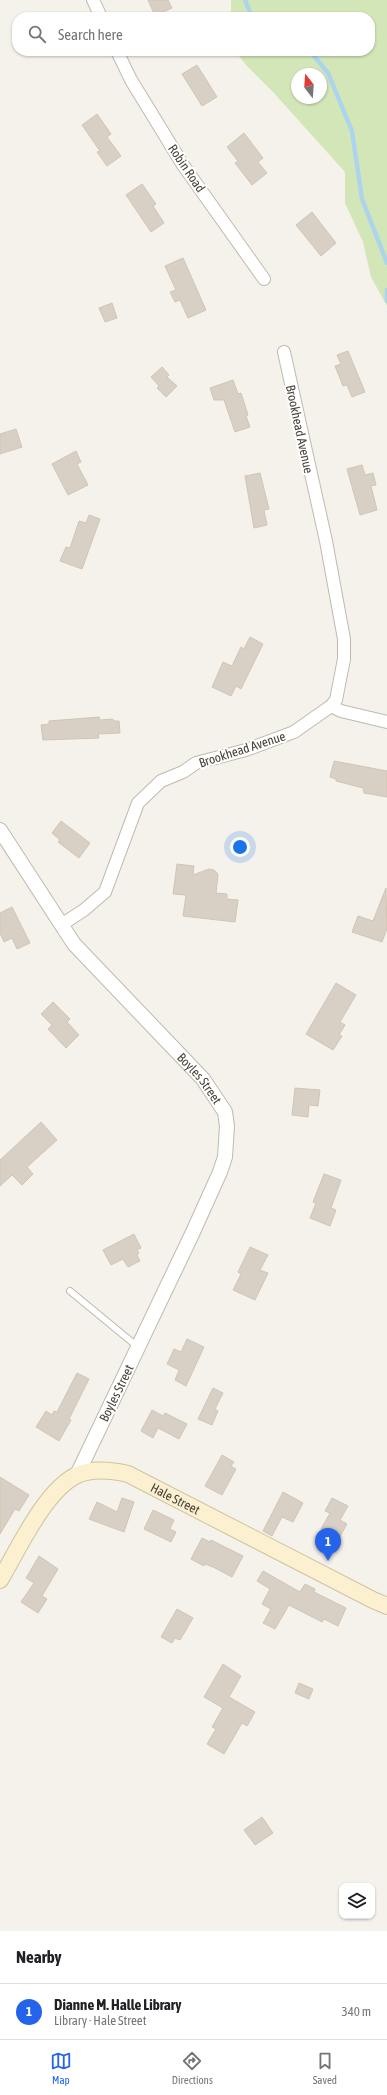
<!DOCTYPE html>
<html lang="en">
<head>
<meta charset="utf-8">
<style>
  body { margin:0; font-family:"Asap Condensed",sans-serif; background:#f2f2f2; color:#202124 }
  .controls { position:absolute; right:12px; bottom:12px; display:grid; overflow:hidden; border-radius:8px; box-shadow:0 1px 3px #0004 }
  .controls button { width:36px; height:36px; display:grid; place-items:center; padding:0; border:0; border-bottom:1px solid #e0e0e0; background:#fff; color:#202124; font:20px sans-serif }
  .compass { position:absolute; left:291px; top:68px; width:36px; height:36px; border-radius:50%; background:#fff; box-shadow:0 1px 3px #0004; rotate:343deg }
  .you { position:absolute; left:240px; top:847px; width:14px; height:14px; margin:-10px; border:3px solid #fff; border-radius:50%; background:#1a73e8; box-shadow:0 0 0 6px #1a73e833 }
  .badge { display:grid; place-items:center; width:26px; height:26px; border-radius:50%; background:#2563eb; color:#fff; font-size:13px; font-weight:700 }
  .pin { position:absolute; translate:-50% -33px; filter:drop-shadow(0 1px 2px #0008) }
  .pin::after { content:''; position:absolute; top:21px; width:14px; height:12px; background:inherit; clip-path:polygon(0 0,100% 0,50% 100%) }
  .list { margin:0; padding:0; list-style:none }
  h2 { display:flex; justify-content:space-between; align-items:center; height:52px; margin:0; padding:0 16px; font-size:17px }
  h2 small { font-size:13px; font-weight:400; color:#757577 }
  .list li { display:grid; grid-template-columns:26px 1fr auto; gap:12px; align-items:center; box-sizing:border-box; height:56px; padding:0 16px; border-top:1px solid #e0e0e0 }
  .list b { display:block; font-size:15px; white-space:nowrap }
  .list p { margin:0; font-size:13px; white-space:nowrap; color:#757577 }
  .list em { font-size:13px; font-style:normal; color:#757577 }
  .icon { flex:none; width:22px; height:22px; fill:none; stroke:currentColor; stroke-width:2; stroke-linecap:round; stroke-linejoin:round }
  .map { position:relative; flex:none; width:387px; height:1931px; overflow:hidden }
  .search { position:absolute; background:#fff; box-shadow:0 1px 3px #0004; left:12px; right:12px; top:12px; height:44px; display:flex; align-items:center; gap:10px; box-sizing:border-box; padding:0 14px; border-radius:16px; color:#757577; font-size:15px }
  .sheet { height:108px; background:#fff }
  nav { display:flex; justify-content:space-around; align-items:center; box-sizing:border-box; height:56px; border-top:1px solid #e0e0e0; background:#fff; font-size:11px; color:#757577 }
  nav a { display:grid; justify-items:center; gap:2px }
  nav .on { color:#2563eb }
  .map>svg:first-child { display:block }
  .green { fill:#d2e6b8; fill-rule:evenodd }
  .lines { fill:none; stroke-linecap:round; stroke-linejoin:round }
  .stream { stroke:#add4ed; stroke-width:4.5 }
  .building { fill:#d9d0c5; stroke:#d0c5b5 }
  .service-casing { stroke:#c0b9af; stroke-width:8 }
  .minor-casing { stroke:#c0b9af; stroke-width:14 }
  .tertiary-casing { stroke:#c0b9af; stroke-width:16 }
  .secondary-casing { stroke:#d1c39e; stroke-width:18 }
  .service { stroke:#fff; stroke-width:6 }
  .minor { stroke:#fff; stroke-width:12 }
  .tertiary { stroke:#fff; stroke-width:14 }
  .secondary { stroke:#fbf0cf; stroke-width:16 }
  .labels { text-anchor:middle; stroke-width:4; stroke-linejoin:round; paint-order:stroke }
  .street-label { font-size:13px; fill:#49433a; stroke:#fff }
</style>
</head>
<body>
<div class="map">
<svg width="387" height="1931" viewBox="0 0 387 1931">
  <rect width="100%" height="100%" fill="#f5f2ec"/>
  <path class="green" d="M 231,0 L 387,0 L 387,306 L 371,277 L 363,242 L 345,203 L 345,172 L 273,92 L 246,65 L 235,51 L 370,51 L 370,17 L 231,17 ZM 297,74 L 321,74 L 321,98 L 297,98 Z"/>
  <g class="lines">
    <g class="stream">
      <polyline points="245,0 252,17"/>
      <polyline points="310,51 328,73 352,131 362,199 387,263"/>
      <polyline points="387,290 387,301"/>
    </g>
  </g>
  <g class="building">
    <polygon points="148,0 168,0 172,8 155,16"/>
    <polygon points="197,65 217,97 202,106 182,74"/>
    <polygon points="97,114 111,134 107,137 121,156 107,166 97,152 100,151 82,125"/>
    <polygon points="244,133 263,158 258,162 267,173 252,185 235,163 238,161 227,147"/>
    <polygon points="142,184 156,204 153,206 164,223 151,232 126,195"/>
    <polygon points="312,212 336,243 321,256 296,225"/>
    <polygon points="183,258 206,310 188,318 180,300 175,302 170,292 176,290 165,266"/>
    <polygon points="112,303 117,318 105,322 99,308"/>
    <polygon points="348,351 365,392 352,397 347,385 343,386 335,366 341,364 337,355"/>
    <polygon points="162,367 169,375 167,377 177,386 166,397 157,388 159,386 151,377"/>
    <polygon points="233,380 238,394 241,393 248,415 246,416 250,427 235,432 224,400 214,400 210,388"/>
    <polygon points="16,429 22,447 0,454 0,434"/>
    <polygon points="76,451 81,462 77,464 88,485 68,495 52,464"/>
    <polygon points="362,465 365,475 373,473 376,485 371,486 377,510 360,515 347,469"/>
    <polygon points="260,473 269,509 264,510 267,525 254,528 245,476"/>
    <polygon points="89,515 100,519 82,569 60,561 66,547 70,548 79,521 86,523"/>
    <polygon points="250,637 263,644 241,689 236,686 231,696 212,687 223,662 232,666 241,647 244,649"/>
    <polygon points="99,717 100,720 113,719 113,721 119,721 120,733 98,734 99,738 43,740 41,725 49,724 49,721"/>
    <polygon points="334,761 387,771 387,797 364,793 363,788 336,781 336,779 330,777"/>
    <polygon points="61,821 90,843 79,858 58,842 60,840 52,833"/>
    <polygon points="177,864 194,866 193,875 209,869 214,870 218,874 216,893 227,894 227,899 238,900 235,922 183,916 186,895 173,894"/>
    <polygon points="386,888 387,929 382,942 352,932 358,916 373,921"/>
    <polygon points="12,907 30,943 17,949 12,938 4,942 0,933 0,913"/>
    <polygon points="336,983 356,995 340,1022 345,1025 339,1035 342,1036 333,1050 306,1034"/>
    <polygon points="53,1002 70,1019 67,1022 79,1035 66,1048 48,1029 52,1025 41,1014"/>
    <polygon points="295,1088 320,1090 318,1106 309,1105 308,1117 292,1115"/>
    <polygon points="41,1122 57,1140 27,1167 33,1174 22,1185 12,1175 0,1186 0,1160"/>
    <polygon points="324,1174 341,1180 331,1208 336,1210 330,1226 310,1218 316,1203 313,1202"/>
    <polygon points="134,1234 141,1248 137,1250 139,1253 137,1255 140,1261 128,1267 123,1259 111,1265 103,1250"/>
    <polygon points="250,1247 268,1255 260,1270 268,1273 255,1300 233,1290 241,1274 238,1272"/>
    <polygon points="187,1339 204,1347 186,1386 175,1380 179,1370 167,1364 174,1349 181,1352"/>
    <polygon points="77,1373 89,1379 69,1419 71,1420 59,1441 36,1427 46,1411 52,1415 54,1411 57,1412"/>
    <polygon points="213,1388 223,1393 215,1409 218,1411 212,1425 198,1419"/>
    <polygon points="152,1410 163,1416 165,1413 187,1424 179,1439 158,1428 153,1438 141,1431"/>
    <polygon points="222,1455 234,1462 231,1466 236,1469 222,1495 205,1486"/>
    <polygon points="0,1477 29,1495 19,1511 15,1509 0,1534"/>
    <polygon points="283,1492 303,1503 293,1522 282,1517 272,1536 263,1531"/>
    <polygon points="122,1498 134,1502 124,1532 89,1519 97,1502 117,1512"/>
    <polygon points="332,1498 348,1506 340,1520 347,1524 339,1538 321,1529 330,1513 325,1511"/>
    <polygon points="153,1510 174,1520 170,1529 176,1532 171,1542 144,1529"/>
    <polygon points="202,1538 210,1542 211,1540 243,1556 232,1577 213,1567 205,1564 204,1566 191,1559"/>
    <polygon points="39,1556 58,1569 42,1596 47,1599 38,1613 21,1602 34,1583 26,1578"/>
    <polygon points="263,1571 300,1592 305,1584 315,1589 314,1592 346,1608 338,1626 324,1619 322,1622 289,1605 275,1629 263,1623 271,1609 262,1604 270,1589 257,1581"/>
    <polygon points="177,1609 193,1618 180,1640 175,1638 172,1643 161,1637"/>
    <polygon points="223,1664 241,1676 229,1697 255,1712 247,1726 242,1723 224,1754 207,1744 216,1729 212,1727 223,1708 204,1697"/>
    <polygon points="299,1683 313,1689 309,1699 295,1693"/>
    <polygon points="262,1817 273,1833 255,1845 244,1830"/>
  </g>
  <g class="lines">
    <g class="service-casing">
      <polyline id="service" points="70,1291 138,1347"/>
    </g>
    <g class="minor-casing">
      <g id="minor">
        <polyline points="93,0 101,17"/>
        <polyline points="117,51 131,80 183,165 264,279"/>
        <polyline points="331,706 341,711 387,722"/>
        <polyline points="61,925 84,910 105,892 138,803 161,781 183,772 196,763 246,750 294,732 331,706 336,700 344,659 344,639 326,541 284,352"/>
      </g>
    </g>
    <g class="tertiary-casing">
      <g id="tertiary">
        <path id="s1" d="M 0,830 L 74,944 L 203,1079 L 225,1112 L 227,1126 L 225,1157 L 220,1172 L 193,1232 L 77,1475"/>
      </g>
    </g>
    <g class="secondary-casing">
      <g id="secondary">
        <path id="s2" d="M 0,1580 C 18,1550 45,1490 77,1475 C 93,1468 111,1470 128,1474 L 373,1600 L 387,1606"/>
      </g>
    </g>
    <use href="#service" class="service"/>
    <use href="#minor" class="minor"/>
    <use href="#tertiary" class="tertiary"/>
    <use href="#secondary" class="secondary"/>
  </g>
  <g class="labels">
    <g class="street-label">
      <text transform="translate(187 168) rotate(56)" y="5">Robin Road</text>
      <text transform="translate(300 429) rotate(78)" y="5">Brookhead Avenue</text>
      <text transform="translate(242 749) rotate(-18)" y="5">Brookhead Avenue</text>
      <text dy="5" stroke="none"><textPath href="#s1" startOffset="320">Boyles Street</textPath></text>
      <text transform="translate(116 1393) rotate(-64)" y="5">Boyles Street</text>
      <text dy="5" stroke="none"><textPath href="#s2" startOffset="237">Hale Street</textPath></text>
    </g>
  </g>
</svg>
<div class="controls">
<button><svg class="icon" aria-label="layers" viewBox="0 0 24 24"><path d="M12 4l9 5-9 5-9-5zM3 14l9 5 9-5"/></svg></button>
</div>
<svg class="compass" viewBox="-18 -18 36 36"><path d="M0-13l5 13h-10z" fill="#e53935"/><path d="M0 13l5-13h-10z" fill="#757577"/></svg>
<div class="you"></div>
<div class="pin badge" style="left:328px;top:1561px">1</div>
<div class="search"><svg class="icon" aria-label="search" viewBox="0 0 24 24"><circle cx="10" cy="10" r="6"/><path d="M15 15l6 6"/></svg>Search here</div>
</div>
<section class="sheet">
<h2>Nearby<small></small></h2>
<ul class="list">
<li><span class="badge">1</span><div><b>Dianne M. Halle Library</b><p>Library · Hale Street</p></div><em>340 m</em></li>
</ul>
</section>
<nav>
<a class="on"><svg class="icon" aria-label="map" viewBox="0 0 24 24"><path d="M3 6l6-2 6 2 6-2v14l-6 2-6-2-6 2zM9 4v14M15 6v14"/></svg>Map</a>
<a><svg class="icon" aria-label="directions" viewBox="0 0 24 24"><path d="M12 3l9 9-9 9-9-9zM9 14v-3h6M13 9l2 2-2 2"/></svg>Directions</a>
<a><svg class="icon" aria-label="saved" viewBox="0 0 24 24"><path d="M7 4h10v16l-5-4-5 4z"/></svg>Saved</a>
</nav>
</body>
</html>
